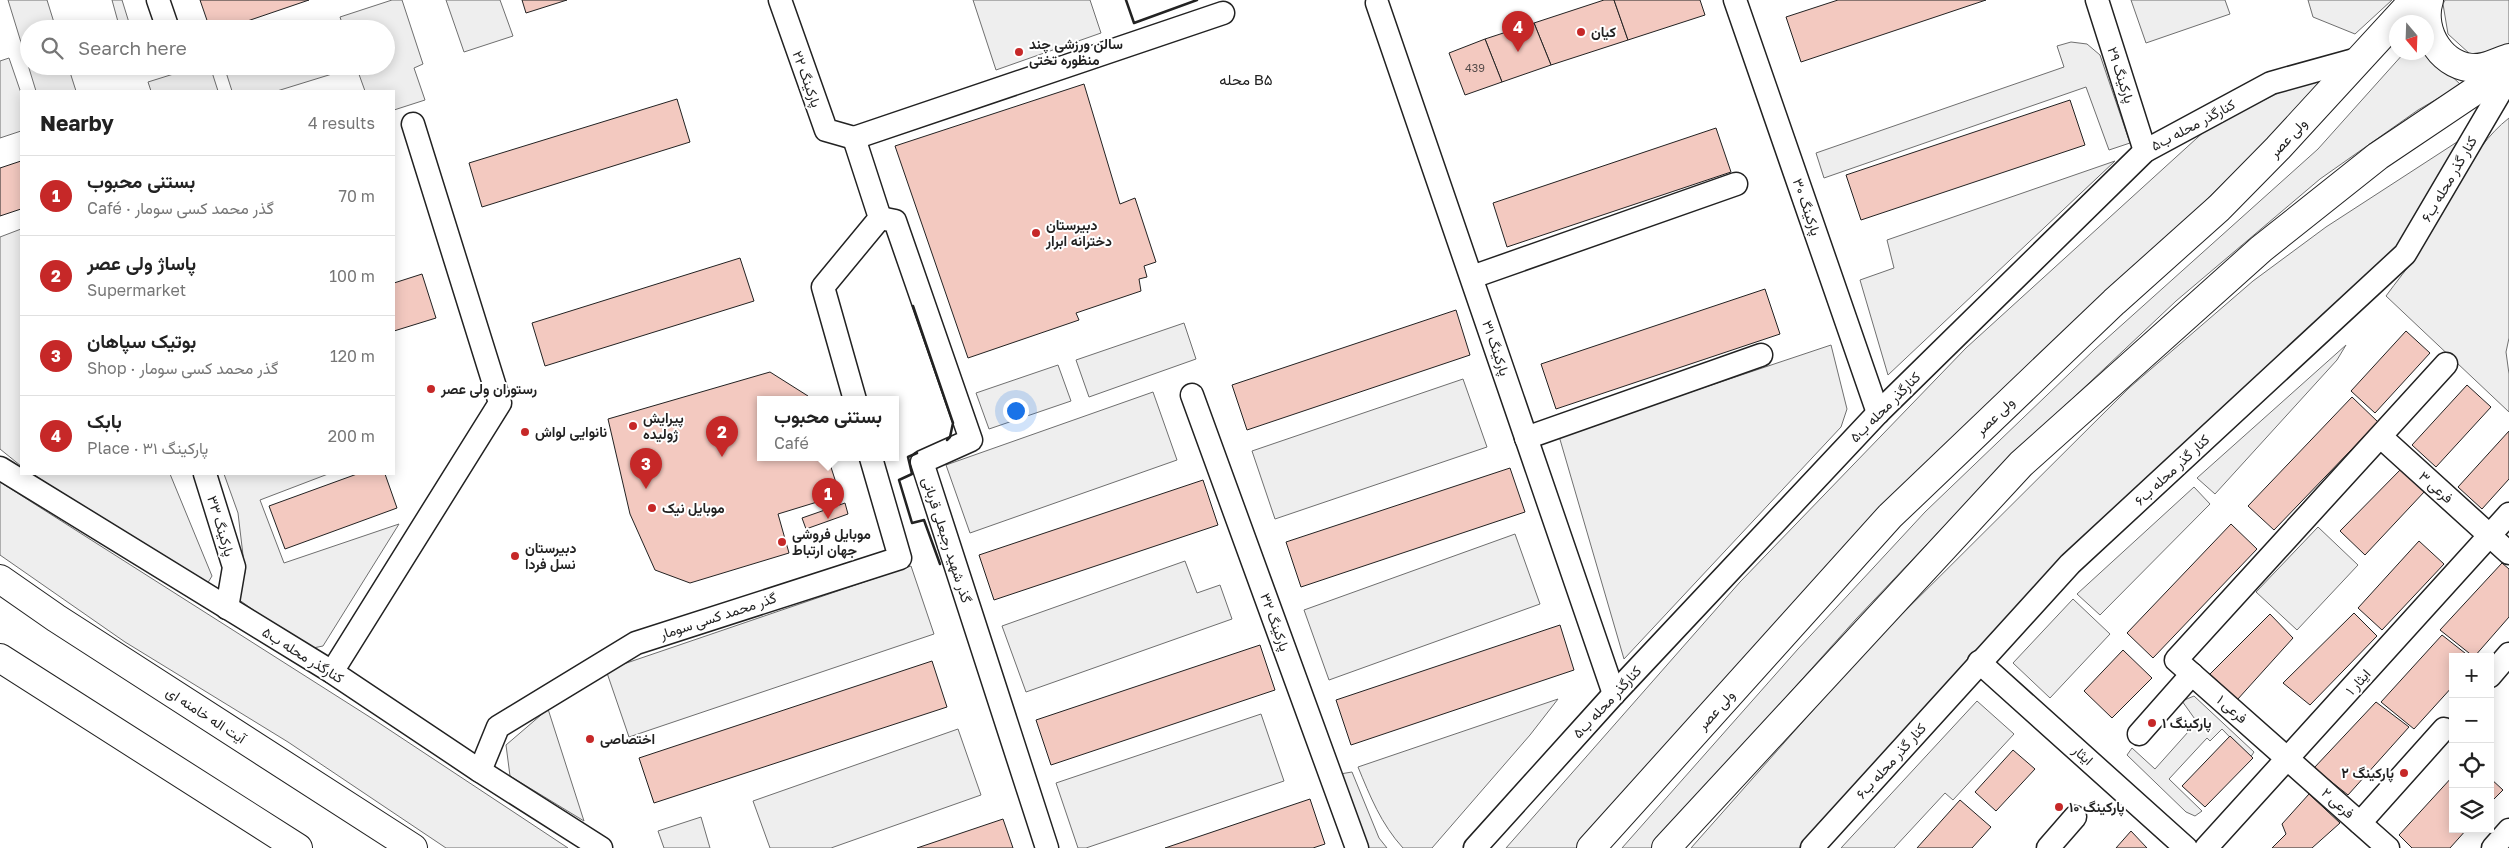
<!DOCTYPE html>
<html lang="en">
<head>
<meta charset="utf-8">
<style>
  body { margin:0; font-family:"Golos Text",Vazirmatn,sans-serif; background:#f2f2f2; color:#222 }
  .controls { position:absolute; right:15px; bottom:15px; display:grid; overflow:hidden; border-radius:0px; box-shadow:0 2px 12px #0003 }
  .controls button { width:45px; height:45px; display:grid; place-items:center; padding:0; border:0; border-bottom:1px solid #e0e0e0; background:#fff; color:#222; font:25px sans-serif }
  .compass { position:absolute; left:2389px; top:15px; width:45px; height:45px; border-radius:50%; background:#fff; box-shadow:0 2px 12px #0003; rotate:161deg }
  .you { position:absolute; left:1015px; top:410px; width:18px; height:18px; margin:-12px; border:4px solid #fff; border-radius:50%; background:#1a73e8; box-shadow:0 0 0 8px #1a73e833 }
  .badge { display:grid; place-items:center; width:32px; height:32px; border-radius:50%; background:#c62828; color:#fff; font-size:16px; font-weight:700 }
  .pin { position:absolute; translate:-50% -41px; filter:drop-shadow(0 1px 2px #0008) }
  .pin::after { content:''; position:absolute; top:26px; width:18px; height:15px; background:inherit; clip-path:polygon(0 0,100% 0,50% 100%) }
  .popup { position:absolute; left:757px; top:396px; width:142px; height:65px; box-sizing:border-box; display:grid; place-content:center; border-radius:0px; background:#fff; filter:drop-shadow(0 1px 4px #0005); font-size:16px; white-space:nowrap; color:#767676 }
  .popup b { font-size:19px; color:#222 }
  .popup::after { content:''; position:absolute; left:50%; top:100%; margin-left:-10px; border:10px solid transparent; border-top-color:#fff }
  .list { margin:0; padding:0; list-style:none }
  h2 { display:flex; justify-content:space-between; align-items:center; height:65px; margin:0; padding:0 20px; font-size:21px }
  h2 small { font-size:16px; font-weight:400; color:#767676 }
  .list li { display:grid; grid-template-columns:32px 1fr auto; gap:15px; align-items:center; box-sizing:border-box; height:80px; padding:0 20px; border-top:1px solid #e0e0e0 }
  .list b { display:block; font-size:19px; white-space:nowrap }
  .list p { margin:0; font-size:16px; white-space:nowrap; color:#767676 }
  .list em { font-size:16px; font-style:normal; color:#767676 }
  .icon { flex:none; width:28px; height:28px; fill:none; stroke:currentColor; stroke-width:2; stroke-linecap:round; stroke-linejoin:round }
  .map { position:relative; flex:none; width:2509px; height:848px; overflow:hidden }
  .search { position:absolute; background:#fff; box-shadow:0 2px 12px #0003; left:20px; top:20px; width:375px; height:55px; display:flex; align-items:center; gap:12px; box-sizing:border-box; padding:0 18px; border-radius:28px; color:#767676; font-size:19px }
  .panel { position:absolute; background:#fff; box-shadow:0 2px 12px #0003; left:20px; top:90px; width:375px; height:385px; border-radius:0px }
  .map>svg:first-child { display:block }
  .green { fill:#eee; stroke:#6f6f6f }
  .building { fill:#f3c9c0; stroke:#222 }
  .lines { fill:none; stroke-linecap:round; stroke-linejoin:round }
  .minor-casing { stroke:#222; stroke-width:25 }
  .major-casing { stroke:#222; stroke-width:30 }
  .minor { stroke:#fff; stroke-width:22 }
  .major { stroke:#fff; stroke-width:28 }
  .wall { stroke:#222; stroke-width:2.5 }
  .poi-dot { fill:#c62828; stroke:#fff; stroke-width:2 }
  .labels { text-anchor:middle; stroke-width:4; stroke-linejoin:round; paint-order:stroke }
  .number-label { font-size:11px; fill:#564c4a }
  .poi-label { font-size:14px; font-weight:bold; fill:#222; stroke:#fff; text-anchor:start }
  .street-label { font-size:14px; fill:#222; stroke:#fff }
  .neighbourhood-label { font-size:15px; fill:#222; stroke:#fff }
</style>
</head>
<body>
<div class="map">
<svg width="2509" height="848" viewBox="0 0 2509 848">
  <rect width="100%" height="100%" fill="#fff"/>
  <g class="green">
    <polygon points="8,0 47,0 56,29 29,29 29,66 68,66 76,91 36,91"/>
    <polygon points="112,0 122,0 131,29 120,29"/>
    <polygon points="392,0 402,0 423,64 414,68 425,100 394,110 394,91 365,91 356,66 386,66 386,29 344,29 340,17"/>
    <polygon points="446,0 500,0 513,36 464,52"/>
    <polygon points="973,0 1090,0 1101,33 996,70"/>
    <polygon points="2131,0 2225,0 2230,14 2146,43"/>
    <polygon points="2308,0 2392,0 2355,34 2313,17"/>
    <polygon points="2445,0 2509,0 2509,44 2498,50 2470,54 2448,34 2443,4"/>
    <polygon points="2071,42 2087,44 2100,55 2130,143 2109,150 2086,87 1824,178 1816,153 2064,67 2057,46"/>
    <polygon points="2426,52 2461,85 2418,110 2320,179 2176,301 2002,465 1856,619 1691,803 1654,848 1622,848 1798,649 1925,512 2095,349 2318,149 2404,53"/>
    <polygon points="9,58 21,93 21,131 0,138 0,61"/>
    <polygon points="199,66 210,66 218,91 151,91 148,82"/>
    <polygon points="224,66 343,66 345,70 277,91 232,91"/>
    <polygon points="2334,74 2182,224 1580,848 1506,848 1740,582 1966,348 2208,128 2302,81"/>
    <path d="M 2509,118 L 2509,338 L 2506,352 L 2509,374 L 2509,412 L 2386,296 C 2396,282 2408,268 2418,253 C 2446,210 2468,150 2509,118 Z"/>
    <polygon points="2457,142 2436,190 2391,258 2013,614 1799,848 1691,848 1869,647 2129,388 2253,281 2326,227"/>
    <polygon points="2115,161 1888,375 1860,280 1894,268 1887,240"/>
    <polygon points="21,229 21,466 0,449 0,237"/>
    <polygon points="1184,323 1196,359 1089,397 1076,360"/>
    <polygon points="1831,345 1847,409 1841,427 1624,659 1559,436"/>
    <polygon points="2346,345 2337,360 2215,494 2197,478"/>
    <polygon points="1058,365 1071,401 989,429 976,393"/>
    <polygon points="1463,379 1487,447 1275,519 1252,451"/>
    <polygon points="1153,392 1177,460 970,533 946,465"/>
    <polygon points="33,474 170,474 212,576 204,589"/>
    <polygon points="224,474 328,474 260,500 284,563 399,524 323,646 308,649 238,599 245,572 238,513"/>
    <polygon points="0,482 376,721 568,848 446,848 288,742 125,642 0,555"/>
    <polygon points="2194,487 2210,504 2100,615 2077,594"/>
    <polygon points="2318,527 2358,565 2297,630 2256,592"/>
    <polygon points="1515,534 1540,604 1329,680 1304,610"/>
    <polygon points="1185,561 1197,593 1220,585 1232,619 1026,692 1002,626"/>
    <polygon points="911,566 934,634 629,737 606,670"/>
    <polygon points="2073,599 2110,634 2050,698 2013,663"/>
    <polygon points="2194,696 2254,752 2250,758 2222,729 2210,741 2207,738 2169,779 2202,811 2195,816 2186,812 2127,755 2132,748 2155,769 2197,722 2182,701"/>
    <path d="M 1558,699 L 1530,735 L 1432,848 L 1403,848 C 1381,824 1370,796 1358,767 Z"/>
    <polygon points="1977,701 2014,734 1953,800 1945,793 1894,848 1841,848"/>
    <polygon points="548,709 584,821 510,776 506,745"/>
    <polygon points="1261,714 1284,781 1086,848 1078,848 1056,783"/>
    <polygon points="958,729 981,795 831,848 770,848 753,801"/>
    <polygon points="1352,772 1379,838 1387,848 1365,848 1334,775"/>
    <polygon points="701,817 710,848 664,848 658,831"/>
  </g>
  <g class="building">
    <polygon points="200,0 309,0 224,29 210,29"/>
    <polygon points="522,0 567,0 526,13"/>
    <polygon points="1604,0 1614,0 1628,40 1551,65 1534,23"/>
    <polygon points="1614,0 1700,0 1705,15 1628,40"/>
    <polygon points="1838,0 1986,0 1801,62 1786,17"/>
    <polygon points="1534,23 1551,65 1502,82 1485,39"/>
    <polygon points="1485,39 1502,82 1465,95 1449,53"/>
    <polygon points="1084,84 1120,204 1135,198 1156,262 1144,266 1147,277 1139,279 1141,291 1076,313 1079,320 968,358 895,146"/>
    <polygon points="677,99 690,142 482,207 469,163"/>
    <polygon points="2070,100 2085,145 1861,220 1846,175"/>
    <polygon points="1716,128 1731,172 1507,247 1493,203"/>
    <polygon points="21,161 21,209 0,216 0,168"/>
    <polygon points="740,258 754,301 545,366 532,323"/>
    <polygon points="422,274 436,318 394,331 394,283"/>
    <polygon points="1765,289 1780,334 1556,409 1541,364"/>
    <polygon points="1456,310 1470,355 1247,430 1232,385"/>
    <polygon points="2406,331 2430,353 2375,413 2351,391"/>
    <polygon points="770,372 808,396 809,400 760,400 760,458 828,458 840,495 778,514 789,553 690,583 655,570 630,514 608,419"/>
    <polygon points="2467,385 2491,407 2436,467 2412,445"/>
    <polygon points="2352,397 2378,422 2274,530 2248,506"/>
    <polygon points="2509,431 2509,479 2482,509 2458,487"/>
    <polygon points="2403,467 2425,491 2365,555 2340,531"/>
    <polygon points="1510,468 1525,512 1301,587 1286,542"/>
    <polygon points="357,474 385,474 397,508 285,549 269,506"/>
    <polygon points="1203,480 1218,525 994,600 979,555"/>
    <polygon points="845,503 848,514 806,529 802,518"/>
    <polygon points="2231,524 2257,549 2153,658 2127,633"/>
    <polygon points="2419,541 2444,564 2382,630 2358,608"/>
    <polygon points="2502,563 2509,569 2509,617 2474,657 2440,630"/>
    <polygon points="2354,613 2377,636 2310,705 2283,683"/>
    <polygon points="2270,614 2293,638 2237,700 2210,674"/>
    <polygon points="1560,625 1574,670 1351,745 1336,700"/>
    <polygon points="2442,635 2470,657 2453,657 2453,686 2414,729 2381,702"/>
    <polygon points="1260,645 1275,690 1051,765 1036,720"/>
    <polygon points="2123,650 2152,678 2112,718 2084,691"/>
    <polygon points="932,661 947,707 654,803 639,758"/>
    <polygon points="2376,702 2409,727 2348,795 2314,768"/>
    <polygon points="2230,736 2253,758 2205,807 2182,786"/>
    <polygon points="2013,750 2035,769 1996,811 1975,792"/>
    <polygon points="2453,776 2453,829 2467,829 2450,848 2412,848 2399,835"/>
    <polygon points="2490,778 2503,790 2490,803"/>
    <polygon points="2309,794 2340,823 2312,848 2272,848 2286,834 2282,824"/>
    <polygon points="1310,799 1325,844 1313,848 1165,848"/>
    <polygon points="1960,800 1991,827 1972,848 1917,848"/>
    <polygon points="1003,819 1013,848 917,848"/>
    <polygon points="2131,831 2147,848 2116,848"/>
  </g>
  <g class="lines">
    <g class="minor-casing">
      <g id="minor">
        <polyline points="158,0 168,29"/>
        <polyline points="780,0 826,130 854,138"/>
        <polyline points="1735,0 1878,413"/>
        <polyline points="2097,0 2145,151"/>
        <polyline points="1377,3 1614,694"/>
        <polyline points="854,138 1223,13"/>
        <polyline points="854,138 880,218 823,287 855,400"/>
        <polyline points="880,218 895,221 971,440 922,462 1047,848"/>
        <polyline points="1472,277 1736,184"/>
        <polyline points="1192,395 1357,848"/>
        <polyline points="2381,437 2509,553"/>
        <polyline points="1526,438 1761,355"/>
        <polyline points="0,468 332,672 480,771 601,848"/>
        <polyline points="205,474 234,567 227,608"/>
        <polyline points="1979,662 2186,848"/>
        <polyline points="332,672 500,403 413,124"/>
        <polyline points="2490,676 2509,654"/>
        <polyline points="2139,734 2192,674"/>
        <polyline points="480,771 498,727 636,643 900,558 871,458"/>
        <polyline points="2360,823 2444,729"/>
        <polyline points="1475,848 1614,694 1878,413 2145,151 2271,83 2361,58"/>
        <polyline points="1812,848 2070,564 2405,254 2509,77"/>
        <polyline points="2048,848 2075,817"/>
        <polyline points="2206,848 2509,514"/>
        <polyline points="2388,848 2176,660 2446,364"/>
        <polyline points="2493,848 2509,830"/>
      </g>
    </g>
    <g class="major-casing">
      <g id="major">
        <path d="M 2429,0 C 2419,32 2443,70 2479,68 C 2488,67 2500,61 2509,58"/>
        <polyline points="0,579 56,618 413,848"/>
        <polyline points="0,658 298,848"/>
        <polyline points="1591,848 1890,516 2114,302 2219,208 2278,148 2414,0"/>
        <polyline points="1666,848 2021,464 2261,249 2378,156 2509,68"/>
      </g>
    </g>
    <use href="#minor" class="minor"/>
    <use href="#major" class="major"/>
    <g class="wall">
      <polyline points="1126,0 1134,23 1197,0"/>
      <polyline points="913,306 953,423 950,437 947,440"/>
      <polyline points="917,453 908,457 912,474 899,480 912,523 924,520 940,564"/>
    </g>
  </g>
  <g class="poi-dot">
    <circle cx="1581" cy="32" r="5"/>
    <circle cx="1019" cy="52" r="5"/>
    <circle cx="1036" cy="233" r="5"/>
    <circle cx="431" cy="389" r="5"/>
    <circle cx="633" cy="426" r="5"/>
    <circle cx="525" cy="432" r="5"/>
    <circle cx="652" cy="508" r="5"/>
    <circle cx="782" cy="542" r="5"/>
    <circle cx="515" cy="556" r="5"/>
    <circle cx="2152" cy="723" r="5"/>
    <circle cx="590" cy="739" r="5"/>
    <circle cx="2404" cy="773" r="5"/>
    <circle cx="2059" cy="807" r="5"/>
  </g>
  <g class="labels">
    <g class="number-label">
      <text x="1475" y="72">439</text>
    </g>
    <g class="poi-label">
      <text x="1591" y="37">کیان</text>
      <text x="1029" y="49">سالن ورزشی چند<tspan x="1029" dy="16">منظوره تختی</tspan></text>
      <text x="1046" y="230">دبیرستان<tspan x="1046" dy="16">دخترانه ابرار</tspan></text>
      <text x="441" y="394">رستوران ولی عصر</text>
      <text x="643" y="423">پیرایش<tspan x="643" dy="16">ژولیده</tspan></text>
      <text x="535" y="437">نانوایی لواش</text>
      <text x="662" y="513">موبایل نیک</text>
      <text x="792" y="539">موبایل فروشی<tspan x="792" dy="16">جهان ارتباط</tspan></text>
      <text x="525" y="553">دبیرستان<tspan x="525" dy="16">نسل فردا</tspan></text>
      <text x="2162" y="728">پارکینگ ۱</text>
      <text x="600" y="744">اختصاصی</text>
      <text x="2394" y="778" text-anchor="end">پارکینگ ۲</text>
      <text x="2069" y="812">پارکینگ ۱۰</text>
    </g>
    <g class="street-label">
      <text transform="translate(2121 75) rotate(72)" y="5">پارکینگ ۲۹</text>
      <text transform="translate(807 79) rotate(70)" y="5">پارکینگ ۲۲</text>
      <text transform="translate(2193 125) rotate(-28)" y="5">کنارگذر محله ب۵</text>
      <text transform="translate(2288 138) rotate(-47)" y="5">ولی عصر</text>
      <text transform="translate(2449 179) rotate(-60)" y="5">کنار گذر محله ب۶</text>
      <text transform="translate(1807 207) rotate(71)" y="5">پارکینگ ۳۰</text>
      <text transform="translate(1496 348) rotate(71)" y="5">پارکینگ ۳۱</text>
      <text transform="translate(1885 407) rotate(-45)" y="5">کنارگذر محله ب۵</text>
      <text transform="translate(1995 416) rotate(-44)" y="5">ولی عصر</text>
      <text transform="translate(2172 470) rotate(-43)" y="5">کنار گذر محله ب۶</text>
      <text transform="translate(2436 487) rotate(42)" y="5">فرعی ۳</text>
      <text transform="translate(221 526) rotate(73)" y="5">پارکینگ ۳۳</text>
      <text transform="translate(947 540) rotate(72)" y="5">گذر شهید رجبعلی قربانی</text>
      <text transform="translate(718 616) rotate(-18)" y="5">گذر محمد کسی سومار</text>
      <text transform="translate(1275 622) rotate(70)" y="5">پارکینگ ۳۲</text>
      <text transform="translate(303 655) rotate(32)" y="5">کنارگذر محله ب۵</text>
      <text transform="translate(2358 682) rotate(-48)" y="5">ایثار ۱</text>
      <text transform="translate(1607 702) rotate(-47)" y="5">کنارگذر محله ب۵</text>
      <text transform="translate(2232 709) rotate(41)" y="5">فرعی ۱</text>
      <text transform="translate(1716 710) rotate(-48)" y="5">ولی عصر</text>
      <text transform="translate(206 715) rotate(33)" y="5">آیت اله خامنه ای</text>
      <text transform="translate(2083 755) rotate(42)" y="5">ایثار</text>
      <text transform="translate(1891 761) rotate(-48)" y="5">کنار گذر محله ب۶</text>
      <text transform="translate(2338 803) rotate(42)" y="5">فرعی ۲</text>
    </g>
    <g class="neighbourhood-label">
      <text x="1246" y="85">محله B۵</text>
    </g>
  </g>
</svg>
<div class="controls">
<button>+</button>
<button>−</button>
<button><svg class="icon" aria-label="locate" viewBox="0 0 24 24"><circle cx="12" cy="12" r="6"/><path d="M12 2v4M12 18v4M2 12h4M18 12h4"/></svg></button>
<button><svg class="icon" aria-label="layers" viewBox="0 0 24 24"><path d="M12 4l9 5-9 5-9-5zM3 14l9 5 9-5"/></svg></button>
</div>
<svg class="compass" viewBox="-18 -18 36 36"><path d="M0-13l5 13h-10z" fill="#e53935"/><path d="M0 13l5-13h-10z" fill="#767676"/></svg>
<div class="you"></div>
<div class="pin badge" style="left:828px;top:519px">1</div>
<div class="popup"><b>بستنی محبوب</b>Café</div>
<div class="pin badge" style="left:722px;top:457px">2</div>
<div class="pin badge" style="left:646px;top:489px">3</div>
<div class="pin badge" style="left:1518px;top:52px">4</div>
<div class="search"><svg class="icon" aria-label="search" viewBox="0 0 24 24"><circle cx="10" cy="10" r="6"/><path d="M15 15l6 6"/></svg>Search here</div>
<section class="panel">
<h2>Nearby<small>4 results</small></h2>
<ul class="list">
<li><span class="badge">1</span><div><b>بستنی محبوب</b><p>Café · گذر محمد کسی سومار</p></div><em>70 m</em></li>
<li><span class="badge">2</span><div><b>پاساژ ولی عصر</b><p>Supermarket</p></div><em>100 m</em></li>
<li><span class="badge">3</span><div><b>بوتیک سپاهان</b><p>Shop · گذر محمد کسی سومار</p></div><em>120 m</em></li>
<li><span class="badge">4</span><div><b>بابک</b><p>Place · پارکینگ ۳۱</p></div><em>200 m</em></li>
</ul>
</section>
</div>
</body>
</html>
